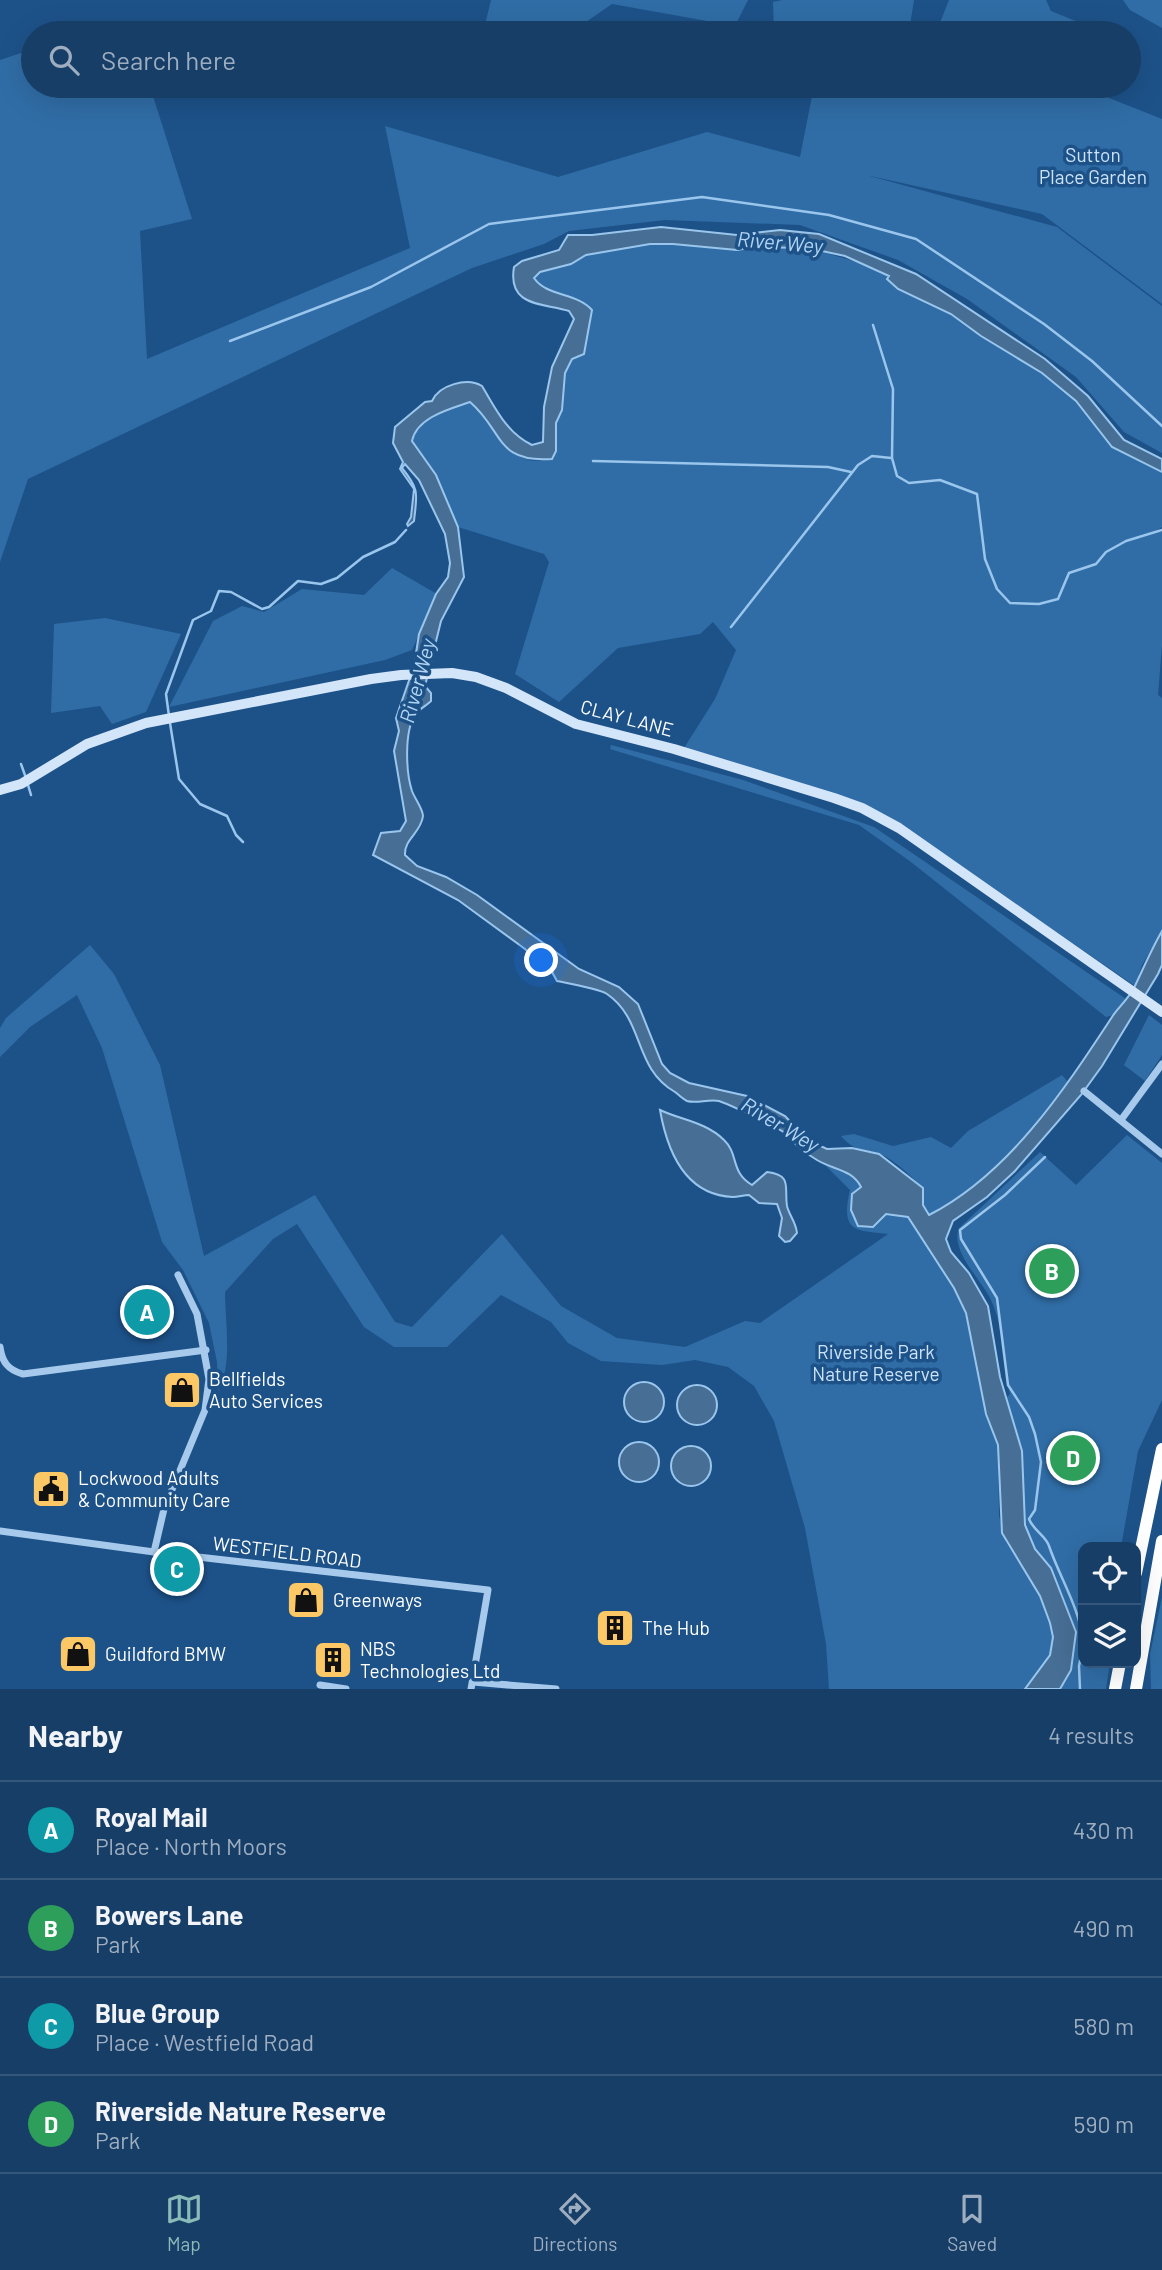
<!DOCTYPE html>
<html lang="en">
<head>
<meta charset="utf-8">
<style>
  body { margin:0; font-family:Barlow,sans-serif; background:#234970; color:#f1f3f6 }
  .controls { position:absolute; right:21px; bottom:21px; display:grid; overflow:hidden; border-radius:14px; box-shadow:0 7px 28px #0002 }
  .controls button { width:63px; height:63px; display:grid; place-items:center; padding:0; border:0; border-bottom:2px solid #35577b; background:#163e67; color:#f1f3f6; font:35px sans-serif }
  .you { position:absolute; left:542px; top:961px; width:24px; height:24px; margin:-18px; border:5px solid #fff; border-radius:50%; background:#1a73e8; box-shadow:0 0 0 10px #1a73e833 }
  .badge { display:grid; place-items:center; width:46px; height:46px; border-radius:50%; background:#8bbbb9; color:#fff; font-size:23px; font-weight:700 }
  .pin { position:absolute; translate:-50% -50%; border:4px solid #fff; box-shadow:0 2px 7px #0006 }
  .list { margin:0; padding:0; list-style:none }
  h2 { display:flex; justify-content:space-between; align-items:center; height:91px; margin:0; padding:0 28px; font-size:30px }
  h2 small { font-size:23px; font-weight:400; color:#9eaec0 }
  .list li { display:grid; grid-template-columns:46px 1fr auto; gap:21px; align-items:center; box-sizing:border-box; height:98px; padding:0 28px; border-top:2px solid #35577b }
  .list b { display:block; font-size:26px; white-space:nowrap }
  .list p { margin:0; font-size:23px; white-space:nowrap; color:#9eaec0 }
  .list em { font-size:23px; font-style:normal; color:#9eaec0 }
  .icon { flex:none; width:38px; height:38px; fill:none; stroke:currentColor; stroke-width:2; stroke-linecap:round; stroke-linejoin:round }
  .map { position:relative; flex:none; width:1162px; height:1689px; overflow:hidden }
  .search { position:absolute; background:#163e67; box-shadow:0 7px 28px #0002; left:21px; right:21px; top:21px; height:77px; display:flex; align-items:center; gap:18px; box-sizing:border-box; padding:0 24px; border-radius:38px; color:#9eaec0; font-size:26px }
  .sheet { height:483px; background:#163e67 }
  nav { display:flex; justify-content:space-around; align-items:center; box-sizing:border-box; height:98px; border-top:2px solid #35577b; background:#163e67; font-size:19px; color:#9eaec0 }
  nav a { display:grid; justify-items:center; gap:4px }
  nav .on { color:#8bbbb9 }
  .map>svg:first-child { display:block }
  .green { fill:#306da6 }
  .water { fill:#476e95; stroke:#9ac6ed; stroke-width:2 }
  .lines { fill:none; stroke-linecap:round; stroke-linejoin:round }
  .stream { stroke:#9ac6ed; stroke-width:2.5 }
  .street { stroke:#a7caec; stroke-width:7 }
  .secondary { stroke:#d3e5f9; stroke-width:10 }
  .highway { stroke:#fff; stroke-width:12 }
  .labels { text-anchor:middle; stroke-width:7; stroke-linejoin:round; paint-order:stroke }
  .park-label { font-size:19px; fill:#cce3f9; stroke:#1d5289 }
  .street-label { font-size:19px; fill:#fff; stroke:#1d5289 }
  .poi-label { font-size:19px; fill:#fff; stroke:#1d5289; text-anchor:start }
  .water-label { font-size:21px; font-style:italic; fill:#b2d4f3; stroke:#1d5289 }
</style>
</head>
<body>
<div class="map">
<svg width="1162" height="1689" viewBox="0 0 1162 1689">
  <rect width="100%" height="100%" fill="#1d5289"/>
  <g class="green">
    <polygon points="491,0 748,0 735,26 612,4 570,33 483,33"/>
    <polygon points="782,0 914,0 910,25 895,33 774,33 773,2"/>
    <polygon points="949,0 1046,0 1051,11 1093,28 1091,33 936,33"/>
    <polygon points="1123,0 1162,0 1162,28 1130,10"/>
    <polygon points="33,49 33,86 143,86 152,93 192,219 140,231 147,359 410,248 385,126 558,177 707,132 800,157 814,86 1079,86 1162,119 1162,304 1042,214 866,175 1057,227 1162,306 1162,453 1124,432 1076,377 967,299 898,260 800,225 665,220 569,231 544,244 472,268 28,479 0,562 0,60"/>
    <path d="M 650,244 L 705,245 L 737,250 L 754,247 L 808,248 L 864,264 L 886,274 L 913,296 L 951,314 L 981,336 L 1042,373 L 1076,401 L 1104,438 L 1119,451 L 1162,472 L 1162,527 L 1156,531 L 1162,532 L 1162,645 L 1158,695 L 1162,698 L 1162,931 L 1142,965 L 1135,986 L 892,819 L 857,801 L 684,748 L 715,699 L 736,650 L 713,622 L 700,634 L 618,648 L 559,702 L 515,674 L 549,562 L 544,554 L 458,527 L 436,475 L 413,445 L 414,432 L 425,420 L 470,401 C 491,420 500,452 529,460 C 535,462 546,459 552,459 L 556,451 L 556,423 L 562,410 L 565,373 L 572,359 L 583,354 L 592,310 C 576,292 548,297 534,278 L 540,272 L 571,264 L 586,255 Z"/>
    <polygon points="392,568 437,594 412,650 385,660 169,707 213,621 242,606 264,612 302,589 364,595"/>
    <polygon points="105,618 181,634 146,712 112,724 100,706 51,713 54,624"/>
    <polygon points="611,745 743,780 874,827 1126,999 1113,1015 1106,1017 911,862 859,825 610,749"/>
    <path d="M 90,945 L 114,974 L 160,1065 L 204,1256 L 315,1195 L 395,1322 L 412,1327 L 502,1234 L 561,1306 L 617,1338 L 685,1347 L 745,1321 L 760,1323 L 888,1234 C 856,1230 840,1233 850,1190 L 825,1165 C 840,1167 854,1174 861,1187 L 852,1194 L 851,1210 L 858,1226 L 873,1227 L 886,1214 L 908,1217 L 954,1288 L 968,1319 L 986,1414 L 998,1445 L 999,1516 L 1006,1542 L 1040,1596 L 1050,1623 L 1053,1637 L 1050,1655 L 1025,1689 L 829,1689 L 826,1644 L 805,1528 L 774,1421 L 754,1386 L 728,1367 L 695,1360 L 662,1365 L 601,1361 L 568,1343 L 551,1322 L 501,1295 L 447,1347 L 394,1347 L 364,1327 L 297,1224 L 273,1239 L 225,1292 C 225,1321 233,1366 218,1391 L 217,1362 L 209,1323 L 183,1270 L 162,1242 L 102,1048 L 77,995 L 30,1027 L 0,1057 L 0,1028 L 6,1018 Z"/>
    <polygon points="1149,1015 1162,1025 1162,1055 1145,1081 1124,1065"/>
    <path d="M 1062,1075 L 1069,1083 C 1053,1099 1043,1117 1028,1134 C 1002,1165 965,1197 928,1215 L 923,1205 L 923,1188 C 912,1177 895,1160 880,1154 C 861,1147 856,1153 841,1136 L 854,1134 L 893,1146 L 931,1137 L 951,1148 L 968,1131 Z"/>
    <path d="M 1127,1135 L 1162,1163 L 1162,1400 L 1138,1451 L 1121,1547 L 1083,1547 L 1083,1663 L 1110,1663 L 1106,1689 L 1060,1689 L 1071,1670 L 1076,1632 L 1045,1561 L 1035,1549 L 1025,1525 L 1022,1451 L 1006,1398 L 1010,1394 C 1002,1362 1005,1326 989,1296 C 979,1278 950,1249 959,1228 L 1040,1152 L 1076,1185 Z"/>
    <polygon points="1162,1597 1162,1689 1151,1689 1150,1654"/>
  </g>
  <g class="water">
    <path d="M 661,227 L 737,235 L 780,230 L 819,234 L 916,274 L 1045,359 L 1088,396 L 1124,440 L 1162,459 L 1162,472 L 1112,447 L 1076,401 L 1042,373 L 981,336 L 951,314 L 898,289 L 887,279 L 889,276 L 845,256 L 808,248 L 754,247 L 737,250 L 673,244 L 650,244 L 586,255 L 571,264 L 540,272 L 534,278 C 547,297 576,292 592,310 L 584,354 L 572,359 L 565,373 L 562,410 L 556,423 L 556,451 L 552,459 C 495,463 504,431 470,402 C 450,409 417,417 412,441 L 436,475 L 458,527 L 464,577 L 441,621 L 425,686 L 431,693 L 431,701 C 426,706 419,709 415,715 C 404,732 406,773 412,791 C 415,799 423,809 423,816 C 421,833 404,839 405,855 L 417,866 L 446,877 L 477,895 L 579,969 L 619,987 L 638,1004 L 662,1064 L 670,1073 L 689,1083 L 747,1096 L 785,1116 L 809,1141 L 827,1149 L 852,1148 L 879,1154 L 923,1188 L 923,1205 L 929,1215 C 1009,1174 1064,1090 1112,1017 C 1118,1008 1128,999 1134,988 C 1143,969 1151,950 1162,931 L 1162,965 L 1158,974 L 1102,1066 L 1081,1095 L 1015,1171 L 987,1197 L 953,1221 L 946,1239 L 951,1252 L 969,1273 L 988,1306 L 1000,1377 L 1022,1451 L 1025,1525 L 1035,1549 L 1051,1568 L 1076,1632 L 1071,1670 L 1060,1689 L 1025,1689 L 1050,1655 L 1053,1637 L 1050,1623 L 1040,1596 L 1002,1533 L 998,1445 L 986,1414 L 966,1313 L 954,1288 L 908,1217 L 886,1214 L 873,1227 L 858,1226 L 851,1210 L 852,1194 L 861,1187 C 852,1169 833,1170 817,1160 C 805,1153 794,1144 786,1134 C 782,1129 726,1103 719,1101 C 708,1099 696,1104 687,1101 C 683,1099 679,1095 675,1092 C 633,1068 645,1020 607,994 C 599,989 567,983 557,981 L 552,972 L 525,949 L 458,900 L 373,855 L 381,833 L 400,831 L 406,821 L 394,751 L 399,731 L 396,718 L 414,666 L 419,634 L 436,594 L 448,577 L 450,563 L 445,534 L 419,480 L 405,464 L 402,468 C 420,490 417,494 414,521 L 408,526 L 407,524 L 411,517 L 414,489 L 400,469 L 403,462 L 393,443 L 395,427 L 425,402 L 432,401 C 439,385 467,377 482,386 C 496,409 506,432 532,445 L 543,442 L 544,407 L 552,367 L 574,319 L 569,311 C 545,303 507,308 514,267 L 522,261 L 559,250 L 568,235 L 592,235 Z"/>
    <path d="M 660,1110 C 681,1120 706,1122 724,1140 C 739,1154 730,1172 752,1185 L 767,1172 C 793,1175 784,1188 787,1206 C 789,1215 796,1222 797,1233 L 790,1241 L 785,1242 L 779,1236 L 782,1218 L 777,1204 L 759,1203 L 749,1195 C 744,1195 738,1197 733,1197 C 684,1195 667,1150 660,1110 Z"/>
    <circle cx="644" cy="1402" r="20"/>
    <circle cx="697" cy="1405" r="20"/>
    <circle cx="639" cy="1462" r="20"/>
    <circle cx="691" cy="1466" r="20"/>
  </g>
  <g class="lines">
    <g class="stream">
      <polyline points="873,325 893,389 892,458 897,476 909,483 940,480 977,494 985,559 997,589 1010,603 1039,604 1058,599 1069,573 1096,564 1106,552 1126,541 1162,530"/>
      <polyline points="230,341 371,287 489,224 702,197 829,215 916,239 1044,324 1092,361 1162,426"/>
      <polyline points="593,461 828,467 851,472"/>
      <polyline points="731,627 858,465 872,456 891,458"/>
      <polyline points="169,716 166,694 193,620 211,611 219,591 231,592 262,609 269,607 298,581 321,584 337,578 363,557 395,542 406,530"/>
      <polyline points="170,723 179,779 200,804 227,816 236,835 243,842"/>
      <polyline points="21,764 26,778"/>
      <polyline points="28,785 31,795"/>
      <path d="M 1045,1157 L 1005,1195 L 960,1230 L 961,1239 L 997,1298 L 1008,1385 L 1029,1417 L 1035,1434 L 1041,1462 L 1035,1510 L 1029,1519 C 1033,1530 1046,1536 1049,1546 C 1060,1578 1079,1607 1083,1640"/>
      <polyline points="1080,1689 1079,1666 1083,1646"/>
    </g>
    <g class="street">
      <polyline points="1084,1091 1162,1154"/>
      <polyline points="1121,1120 1162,1064"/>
      <path d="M 0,1347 C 2,1362 8,1370 23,1374 L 206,1350"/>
      <polyline points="0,1531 154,1552 488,1590 471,1689"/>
      <polyline points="154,1552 164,1509 205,1410 209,1379 197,1314 178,1275"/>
      <polyline points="473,1682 556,1689"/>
      <polyline points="320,1685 346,1689"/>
    </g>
    <polyline class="secondary" points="0,790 21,784 87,744 146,723 371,679 401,675 452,673 476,677 506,688 576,724 674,749 834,798 862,808 899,828 1162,1012"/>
    <g class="highway">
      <polyline points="1136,1573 1162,1449"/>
      <polyline points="1115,1689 1120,1663"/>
      <polyline points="1136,1689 1162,1541"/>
    </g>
  </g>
  <defs>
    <g id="shop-square" transform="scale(2.0125)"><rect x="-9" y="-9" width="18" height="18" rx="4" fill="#fcc765" stroke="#1d5289"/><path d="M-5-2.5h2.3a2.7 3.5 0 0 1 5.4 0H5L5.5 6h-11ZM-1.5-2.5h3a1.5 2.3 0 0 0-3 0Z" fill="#111"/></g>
    <g id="civic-square" transform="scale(2.0125)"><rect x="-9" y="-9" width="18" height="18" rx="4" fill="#fcc765" stroke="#1d5289"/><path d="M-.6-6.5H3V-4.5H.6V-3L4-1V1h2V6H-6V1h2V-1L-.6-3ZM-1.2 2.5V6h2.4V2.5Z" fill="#111"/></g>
    <g id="building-square" transform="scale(2.0125)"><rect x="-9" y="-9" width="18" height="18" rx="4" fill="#fcc765" stroke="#1d5289"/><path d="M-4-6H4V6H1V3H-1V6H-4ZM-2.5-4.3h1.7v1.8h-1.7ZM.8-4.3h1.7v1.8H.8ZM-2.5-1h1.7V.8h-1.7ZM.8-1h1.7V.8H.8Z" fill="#111"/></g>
  </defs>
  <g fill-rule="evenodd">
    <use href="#shop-square" x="182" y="1390"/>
    <use href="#civic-square" x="51" y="1489"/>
    <use href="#shop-square" x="306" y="1600"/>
    <use href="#building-square" x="615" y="1628"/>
    <use href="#shop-square" x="78" y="1654"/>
    <use href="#building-square" x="333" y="1660"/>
  </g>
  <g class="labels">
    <g class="park-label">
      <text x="1093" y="162">Sutton<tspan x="1093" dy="22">Place Garden</tspan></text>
      <text x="876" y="1359">Riverside Park<tspan x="876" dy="22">Nature Reserve</tspan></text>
    </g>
    <g class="street-label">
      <text transform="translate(627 718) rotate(15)" y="7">CLAY LANE</text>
      <text transform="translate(287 1552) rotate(7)" y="7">WESTFIELD ROAD</text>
    </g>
    <g class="poi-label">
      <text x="209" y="1386">Bellfields<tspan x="209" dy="22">Auto Services</tspan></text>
      <text x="78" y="1485">Lockwood Adults<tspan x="78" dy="22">&amp; Community Care</tspan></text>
      <text x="333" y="1607">Greenways</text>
      <text x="642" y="1635">The Hub</text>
      <text x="360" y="1656">NBS<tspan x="360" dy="22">Technologies Ltd</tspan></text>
      <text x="105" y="1661">Guildford BMW</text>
    </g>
    <g class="water-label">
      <text transform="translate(780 243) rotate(5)" y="7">River Wey</text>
      <text transform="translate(418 681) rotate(-75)" y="7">River Wey</text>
      <text transform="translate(780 1125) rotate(31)" y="7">River Wey</text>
    </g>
  </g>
</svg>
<div class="controls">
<button><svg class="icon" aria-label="locate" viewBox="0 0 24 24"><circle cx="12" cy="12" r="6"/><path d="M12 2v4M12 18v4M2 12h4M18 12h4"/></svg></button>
<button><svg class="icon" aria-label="layers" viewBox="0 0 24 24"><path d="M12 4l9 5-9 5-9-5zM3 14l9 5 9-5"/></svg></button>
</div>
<div class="you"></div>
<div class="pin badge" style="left:147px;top:1312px;background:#0f9aa8">A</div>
<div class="pin badge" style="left:1052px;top:1271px;background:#2e9e5b">B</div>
<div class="pin badge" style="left:177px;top:1569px;background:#0f9aa8">C</div>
<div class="pin badge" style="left:1073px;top:1458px;background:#2e9e5b">D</div>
<div class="search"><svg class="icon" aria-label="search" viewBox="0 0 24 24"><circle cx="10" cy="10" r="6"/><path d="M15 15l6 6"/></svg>Search here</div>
</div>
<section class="sheet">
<h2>Nearby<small>4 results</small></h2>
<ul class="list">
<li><span class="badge" style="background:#0f9aa8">A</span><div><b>Royal Mail</b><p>Place · North Moors</p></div><em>430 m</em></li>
<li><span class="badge" style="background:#2e9e5b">B</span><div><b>Bowers Lane</b><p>Park</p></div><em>490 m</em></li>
<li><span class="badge" style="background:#0f9aa8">C</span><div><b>Blue Group</b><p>Place · Westfield Road</p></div><em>580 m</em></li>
<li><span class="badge" style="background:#2e9e5b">D</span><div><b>Riverside Nature Reserve</b><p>Park</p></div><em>590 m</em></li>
</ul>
</section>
<nav>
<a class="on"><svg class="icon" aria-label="map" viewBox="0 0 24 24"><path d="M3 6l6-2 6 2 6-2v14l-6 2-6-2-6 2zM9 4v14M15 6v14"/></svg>Map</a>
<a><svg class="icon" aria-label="directions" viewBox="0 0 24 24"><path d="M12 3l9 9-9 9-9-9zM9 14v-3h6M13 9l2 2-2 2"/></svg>Directions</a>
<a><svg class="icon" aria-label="saved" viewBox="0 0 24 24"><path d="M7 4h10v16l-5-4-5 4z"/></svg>Saved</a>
</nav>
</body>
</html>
